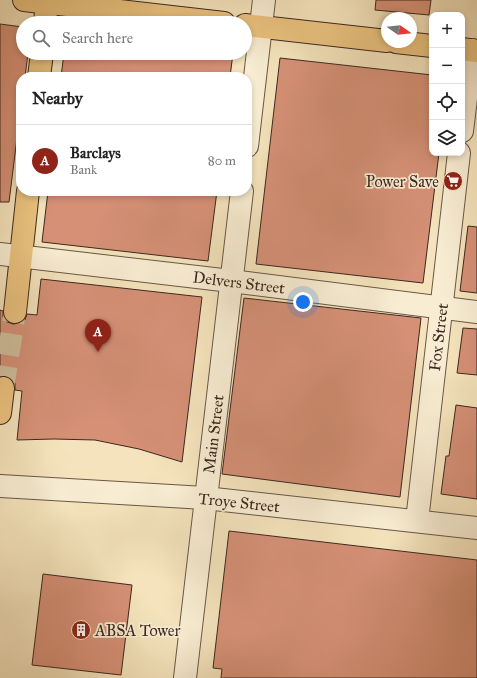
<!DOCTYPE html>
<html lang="en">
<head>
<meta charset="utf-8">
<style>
  body { margin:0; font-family:"IM FELL Great Primer",serif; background:#f2f2f2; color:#222 }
  .controls { position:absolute; right:12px; top:12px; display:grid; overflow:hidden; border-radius:8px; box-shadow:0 2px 6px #0003 }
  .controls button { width:36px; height:36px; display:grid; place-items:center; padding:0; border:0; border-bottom:1px solid #e0e0e0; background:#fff; color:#222; font:20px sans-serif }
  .compass { position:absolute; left:381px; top:12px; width:36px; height:36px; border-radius:50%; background:#fff; box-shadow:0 2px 6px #0003; rotate:104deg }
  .you { position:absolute; left:303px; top:302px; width:14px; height:14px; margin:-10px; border:3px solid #fff; border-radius:50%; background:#1a73e8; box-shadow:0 0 0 6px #1a73e833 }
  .badge { display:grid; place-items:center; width:26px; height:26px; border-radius:50%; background:#8f2418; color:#fff; font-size:13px; font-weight:700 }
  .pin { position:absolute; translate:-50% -33px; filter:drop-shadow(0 1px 2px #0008) }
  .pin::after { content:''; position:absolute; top:21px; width:14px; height:12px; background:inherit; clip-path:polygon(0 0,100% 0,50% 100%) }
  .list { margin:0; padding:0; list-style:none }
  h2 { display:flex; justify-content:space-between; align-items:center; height:52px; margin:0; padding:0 16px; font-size:17px }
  h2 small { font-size:13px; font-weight:400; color:#767676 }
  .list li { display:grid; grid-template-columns:26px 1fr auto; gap:12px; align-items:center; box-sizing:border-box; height:72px; padding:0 16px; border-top:1px solid #e0e0e0 }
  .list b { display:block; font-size:15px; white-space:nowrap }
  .list p { margin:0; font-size:13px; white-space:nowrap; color:#767676 }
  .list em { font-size:13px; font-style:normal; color:#767676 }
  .icon { flex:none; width:22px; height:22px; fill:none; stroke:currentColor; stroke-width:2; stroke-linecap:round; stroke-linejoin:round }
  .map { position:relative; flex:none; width:477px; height:678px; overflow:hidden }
  .search { position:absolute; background:#fff; box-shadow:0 2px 6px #0003; left:16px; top:16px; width:236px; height:44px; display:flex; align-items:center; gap:10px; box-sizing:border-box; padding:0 14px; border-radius:22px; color:#767676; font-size:15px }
  .panel { position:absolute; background:#fff; box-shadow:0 2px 6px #0003; left:16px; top:72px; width:236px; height:124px; border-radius:16px }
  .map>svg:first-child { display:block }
  .building { fill:#d59076; stroke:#3c2821 }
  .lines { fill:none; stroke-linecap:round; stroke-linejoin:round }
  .major-tunnel { stroke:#cfbe9d; stroke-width:22; stroke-dasharray:22 11; stroke-linecap:butt }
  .minor-casing { stroke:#6a5748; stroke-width:24 }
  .major-casing { stroke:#3c2821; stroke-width:24 }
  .minor { stroke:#f8edd3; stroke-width:22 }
  .major { stroke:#eac27e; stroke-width:22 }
  .labels { text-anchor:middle; stroke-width:3.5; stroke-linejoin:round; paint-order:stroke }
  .poi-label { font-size:16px; fill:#3c2821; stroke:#f8edd3; text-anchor:end }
  .street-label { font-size:16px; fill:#3c2821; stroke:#f8edd3 }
</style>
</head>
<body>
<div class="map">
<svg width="477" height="678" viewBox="0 0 477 678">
  <rect width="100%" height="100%" fill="#f4e3bc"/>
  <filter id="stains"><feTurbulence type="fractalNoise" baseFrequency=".005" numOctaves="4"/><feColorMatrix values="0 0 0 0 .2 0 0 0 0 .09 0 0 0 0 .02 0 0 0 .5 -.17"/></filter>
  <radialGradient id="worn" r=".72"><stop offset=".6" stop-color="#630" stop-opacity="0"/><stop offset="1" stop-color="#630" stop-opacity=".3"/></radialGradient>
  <g class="building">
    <polygon points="376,0 431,0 429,15 375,10"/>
    <polygon points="0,24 23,27 23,53 28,53 25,77 21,77 21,106 9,202 0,202"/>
    <polygon points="64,53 233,53 230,77 61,77"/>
    <polygon points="280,58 432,75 432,153 439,153 423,283 256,264"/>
    <polygon points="48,191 217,191 208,261 42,242"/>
    <polygon points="468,226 477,227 477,293 460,291"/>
    <polygon points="41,279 202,297 182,462 139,449 95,440 54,439 17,440 22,391 15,390 15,383 10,378 5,376 0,376 0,310 3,311 3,317 7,322 13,324 20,323 25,320 27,314 37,315"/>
    <polygon points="244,298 421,318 400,497 222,474"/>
    <polygon points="463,328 477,329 477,375 457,373"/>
    <polygon points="456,405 477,408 477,499 441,494 446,456 449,456"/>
    <polygon points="229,531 477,560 477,678 221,678 222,669 213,668"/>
    <polygon points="43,574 132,585 121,675 32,665"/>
  </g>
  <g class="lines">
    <polyline class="major-tunnel" points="3,388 15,312"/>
    <g class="minor-casing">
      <g id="minor">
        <polyline points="462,131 472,50"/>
        <polyline points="247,146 264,0"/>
        <polyline points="0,254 231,281 477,312"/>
        <polyline points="0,486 205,498 477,528"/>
        <polyline points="417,521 459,153"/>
        <polyline points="185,678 242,191"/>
      </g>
    </g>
    <g class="major-casing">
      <g id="major">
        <polyline points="24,0 224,23"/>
        <polyline points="45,23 47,0"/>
        <polyline points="245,25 387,41"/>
        <polyline points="396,42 432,46"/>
        <polyline points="462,49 477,51"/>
        <polyline points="39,77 42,53"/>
        <polyline points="15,312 28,191"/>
        <polyline points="0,413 3,388"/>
      </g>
    </g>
    <use href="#minor" class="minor"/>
    <use href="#major" class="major"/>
  </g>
  <defs>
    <g id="supermarket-disc" transform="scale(1)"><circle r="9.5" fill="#8f2418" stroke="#f8edd3"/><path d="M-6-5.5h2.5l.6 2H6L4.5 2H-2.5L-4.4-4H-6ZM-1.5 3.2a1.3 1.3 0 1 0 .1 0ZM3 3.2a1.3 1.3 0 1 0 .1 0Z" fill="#fff"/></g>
    <g id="building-disc" transform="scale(1)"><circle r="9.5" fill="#8f2418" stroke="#f8edd3"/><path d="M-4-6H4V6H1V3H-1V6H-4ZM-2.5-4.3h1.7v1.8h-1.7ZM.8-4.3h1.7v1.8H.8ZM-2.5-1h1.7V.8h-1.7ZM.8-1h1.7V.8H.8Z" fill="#fff"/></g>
  </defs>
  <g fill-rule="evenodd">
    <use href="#supermarket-disc" x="453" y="181"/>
    <use href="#building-disc" x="81" y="630"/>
  </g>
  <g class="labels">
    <g class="poi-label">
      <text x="439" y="187">Power Save</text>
      <text x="95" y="636" text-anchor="start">ABSA Tower</text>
    </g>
    <g class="street-label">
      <text transform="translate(239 282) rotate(7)" y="6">Delvers Street</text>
      <text transform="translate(438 337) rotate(-83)" y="6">Fox Street</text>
      <text transform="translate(213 434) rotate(-83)" y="6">Main Street</text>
      <text transform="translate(239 502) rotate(6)" y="6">Troye Street</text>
    </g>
  </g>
  <rect width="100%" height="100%" filter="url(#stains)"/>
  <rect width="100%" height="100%" fill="url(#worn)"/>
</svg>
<div class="controls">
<button>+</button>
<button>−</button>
<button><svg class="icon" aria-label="locate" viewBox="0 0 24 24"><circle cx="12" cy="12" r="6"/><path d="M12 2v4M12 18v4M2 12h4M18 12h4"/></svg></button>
<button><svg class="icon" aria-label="layers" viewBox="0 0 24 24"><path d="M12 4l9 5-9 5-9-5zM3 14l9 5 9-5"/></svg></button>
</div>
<svg class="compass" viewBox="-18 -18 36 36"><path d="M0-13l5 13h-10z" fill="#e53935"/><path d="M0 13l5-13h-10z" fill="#767676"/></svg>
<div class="you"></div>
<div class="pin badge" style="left:98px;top:352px">A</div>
<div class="search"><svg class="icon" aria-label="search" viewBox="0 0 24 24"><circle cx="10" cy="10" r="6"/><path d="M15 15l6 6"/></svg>Search here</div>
<section class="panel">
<h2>Nearby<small></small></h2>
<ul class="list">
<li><span class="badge">A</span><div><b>Barclays</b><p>Bank</p></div><em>80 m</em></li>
</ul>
</section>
</div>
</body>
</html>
